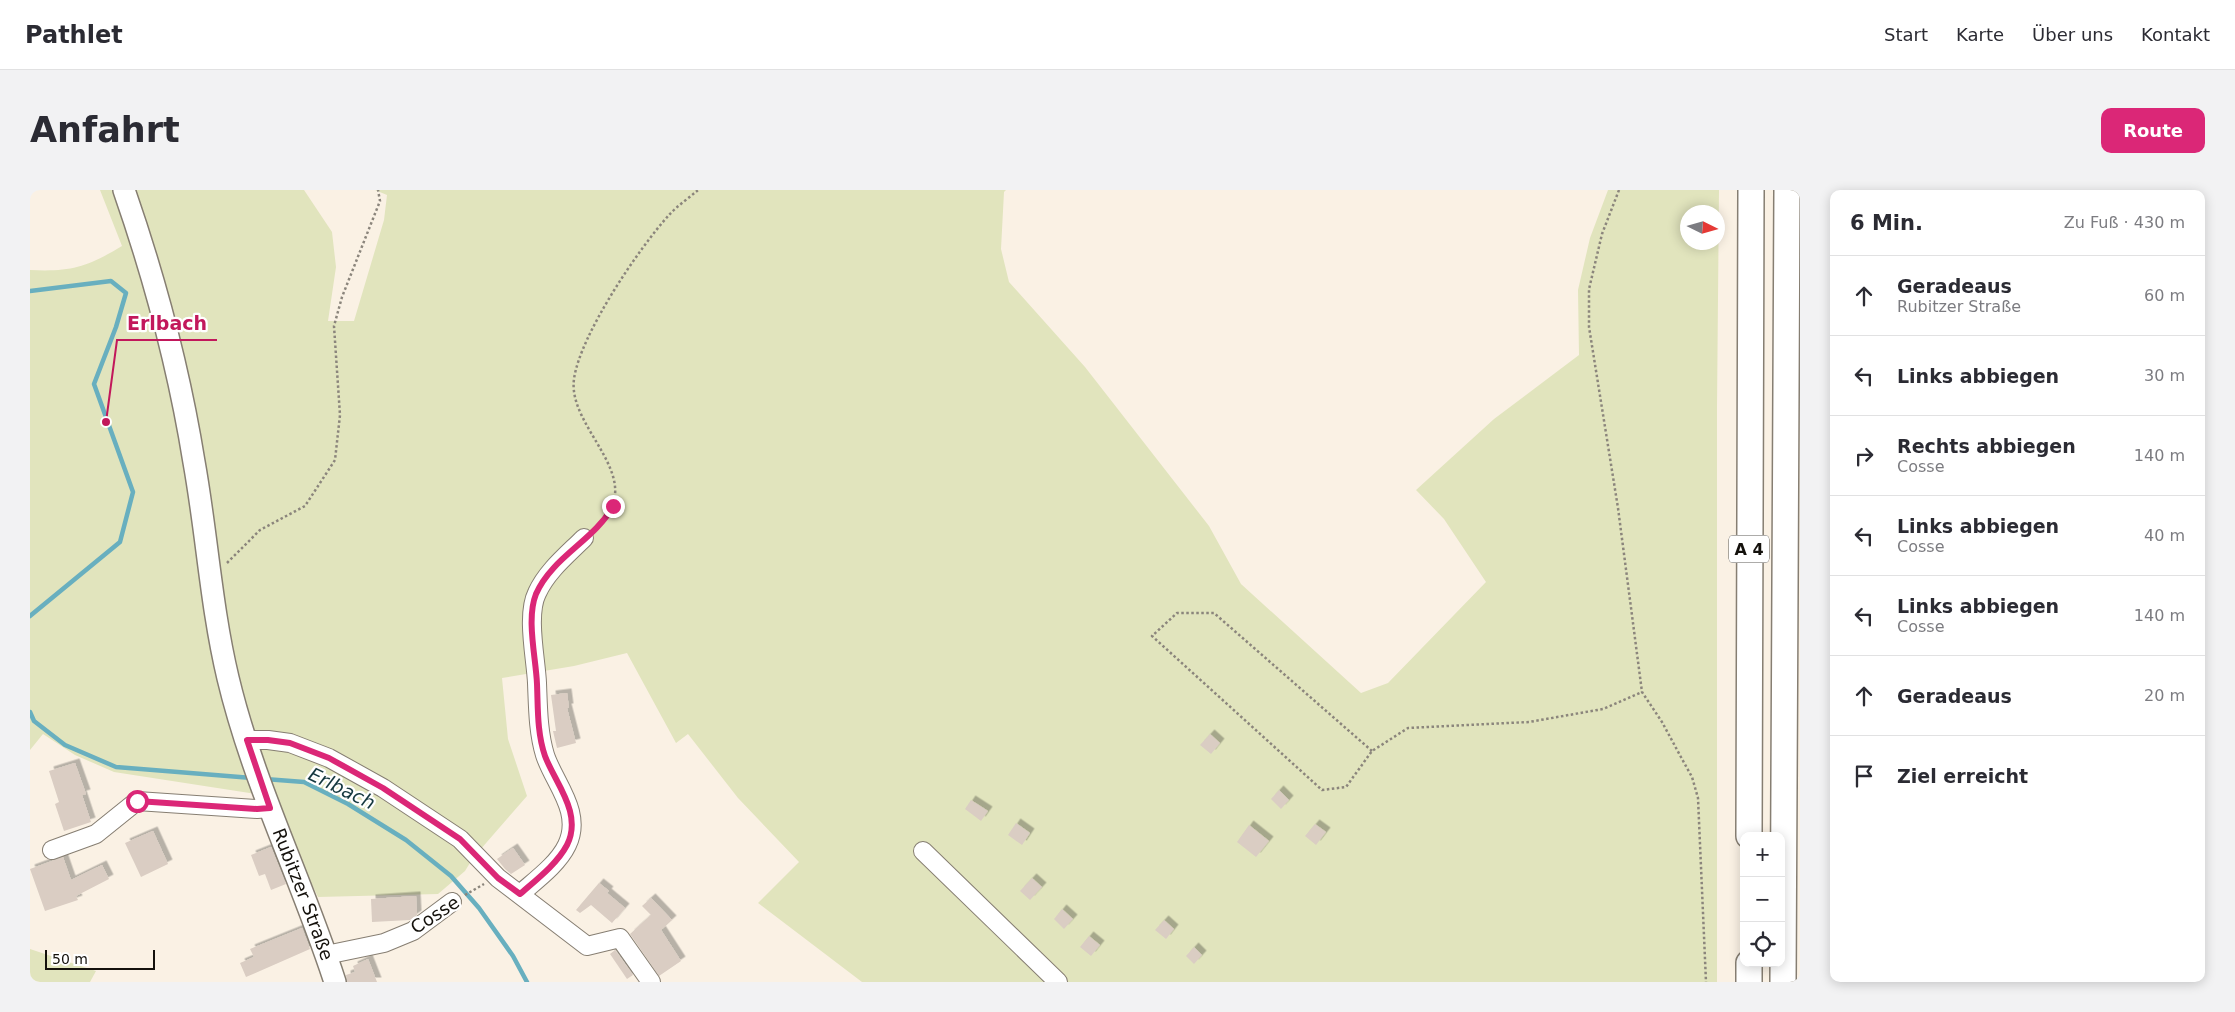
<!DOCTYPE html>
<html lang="de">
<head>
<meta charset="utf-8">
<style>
  body { margin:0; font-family:"DejaVu Sans",sans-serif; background:#f2f2f3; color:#2b2b33 }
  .controls { position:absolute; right:15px; bottom:15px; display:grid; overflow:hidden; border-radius:10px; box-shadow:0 2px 12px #0003 }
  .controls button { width:45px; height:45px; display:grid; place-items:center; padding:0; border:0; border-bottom:1px solid #e1e1e2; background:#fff; color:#2b2b33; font:25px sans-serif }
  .compass { position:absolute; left:1650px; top:15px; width:45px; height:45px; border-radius:50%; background:#fff; box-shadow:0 2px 12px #0003; rotate:95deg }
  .scale { position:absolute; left:15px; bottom:12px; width:110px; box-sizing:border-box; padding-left:5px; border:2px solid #14110c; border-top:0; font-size:14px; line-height:18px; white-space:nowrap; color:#14110c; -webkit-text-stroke:4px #fff; paint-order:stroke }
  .stop { position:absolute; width:15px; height:15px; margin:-11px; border:4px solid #db2777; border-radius:50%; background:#fff }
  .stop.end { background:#db2777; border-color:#fff; box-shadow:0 1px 5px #0008 }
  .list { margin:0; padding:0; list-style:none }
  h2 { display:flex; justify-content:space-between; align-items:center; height:65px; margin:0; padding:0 20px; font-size:21px }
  h2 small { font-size:16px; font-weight:400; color:#7c7c81 }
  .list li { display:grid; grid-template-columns:32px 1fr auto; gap:15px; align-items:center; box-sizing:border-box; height:80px; padding:0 20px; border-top:1px solid #e1e1e2 }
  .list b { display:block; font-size:19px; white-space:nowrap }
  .list p { margin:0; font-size:16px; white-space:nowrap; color:#7c7c81 }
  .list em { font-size:16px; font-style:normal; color:#7c7c81 }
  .icon { flex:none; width:28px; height:28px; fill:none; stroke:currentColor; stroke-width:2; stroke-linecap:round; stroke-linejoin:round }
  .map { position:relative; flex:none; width:1770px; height:792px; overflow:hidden; border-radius:10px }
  header { display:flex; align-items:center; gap:30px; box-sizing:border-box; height:70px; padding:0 25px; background:#fff; border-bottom:1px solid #e1e1e2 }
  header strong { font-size:24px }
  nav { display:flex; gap:28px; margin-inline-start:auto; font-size:18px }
  .intro { display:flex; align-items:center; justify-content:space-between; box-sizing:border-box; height:120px; padding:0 30px }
  h1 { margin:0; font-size:35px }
  .button { padding:12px 22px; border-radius:10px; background:#db2777; color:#fff; font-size:18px; font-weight:700 }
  main { display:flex; gap:30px; padding:0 30px }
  aside { flex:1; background:#fff; border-radius:10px; box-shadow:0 2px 12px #0003 }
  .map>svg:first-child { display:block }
  .green { fill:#e1e4bd; fill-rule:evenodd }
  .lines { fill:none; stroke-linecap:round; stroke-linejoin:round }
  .stream { stroke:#68afbf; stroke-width:4.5 }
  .building { fill:#dacdc3; filter:url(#shadow) }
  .minor-casing { stroke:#867e72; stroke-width:20 }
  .major-casing { stroke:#867e72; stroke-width:24 }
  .highway-casing { stroke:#867e72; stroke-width:28 }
  .path { stroke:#8b857c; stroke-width:2.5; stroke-dasharray:2.5 2.5; stroke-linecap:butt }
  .minor { stroke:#fff; stroke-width:18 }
  .major { stroke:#fff; stroke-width:21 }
  .highway { stroke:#fff; stroke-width:25 }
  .route { stroke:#db2777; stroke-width:6 }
  .labels { text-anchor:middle; stroke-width:4.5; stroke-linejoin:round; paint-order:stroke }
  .shield { fill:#fff; stroke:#5a5855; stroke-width:1 }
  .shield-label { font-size:16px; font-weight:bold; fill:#14110c }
  .street-label { font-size:18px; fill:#14110c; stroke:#fff }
  .water-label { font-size:19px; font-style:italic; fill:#15383f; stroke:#fff }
  .leader { fill:none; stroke:#c2185b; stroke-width:2 }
  .callout-dot { fill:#c2185b; stroke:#fff; stroke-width:2 }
  .callout-label { font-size:19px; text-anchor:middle; font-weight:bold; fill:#c2185b; stroke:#fff; stroke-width:4.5; stroke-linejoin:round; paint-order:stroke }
</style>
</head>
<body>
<header>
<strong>Pathlet</strong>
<nav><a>Start</a><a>Karte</a><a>Über uns</a><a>Kontakt</a></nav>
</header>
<div class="intro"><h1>Anfahrt</h1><a class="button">Route</a></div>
<main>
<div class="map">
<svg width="1770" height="792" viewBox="0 0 1770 792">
  <defs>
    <filter id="shadow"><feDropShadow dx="4.5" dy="-4.5" stdDeviation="0" flood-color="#0004"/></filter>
  </defs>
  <rect width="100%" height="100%" fill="#faf1e4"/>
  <g class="green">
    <path d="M 70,0 L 274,0 L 302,42 L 306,77 L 298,131 L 324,131 L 354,30 L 357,5 L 345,0 L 976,0 L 974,2 L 971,59 L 979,92 L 1055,177 L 1179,336 L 1211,394 L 1331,503 L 1358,493 L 1456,392 L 1414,329 L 1386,300 L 1464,229 L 1549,165 L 1548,100 L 1560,48 L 1578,0 L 1689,0 L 1687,217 L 1687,792 L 832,792 L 728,713 L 769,672 L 708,608 L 658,544 L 646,553 L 597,463 L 544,476 L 472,488 L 478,549 L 497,606 L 443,668 L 435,681 L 408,704 L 288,707 L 239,606 L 84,582 L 45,565 L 13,544 L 0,560 L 0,80 C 41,82 57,77 92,56 ZM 1658,22 L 1688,22 L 1688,52 L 1658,52 Z"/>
    <polygon points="0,759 66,781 60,792 0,792"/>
  </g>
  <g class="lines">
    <g class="stream">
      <polyline points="0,101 81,91 96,103 86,137 64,194 103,302 90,352 0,426"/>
      <polyline points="0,522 4,531 35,555 86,577 222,588"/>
      <polyline points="235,589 274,592 318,614 376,650 421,686 449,718 483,766 497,792"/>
    </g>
  </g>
  <g class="building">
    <polygon points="537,503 539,518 537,518 546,553 527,558 523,541 526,541 521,505"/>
    <polygon points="1180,544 1190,553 1181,564 1170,555"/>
    <polygon points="45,573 56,604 52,605 61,632 34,641 25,614 29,612 19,581"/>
    <polygon points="1249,600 1259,610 1251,619 1241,609"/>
    <polygon points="941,610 958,621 951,631 935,619"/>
    <polygon points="986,633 1000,643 992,655 978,645"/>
    <polygon points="1285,634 1296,642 1286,655 1275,646"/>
    <polygon points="1219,635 1239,651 1226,667 1207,652"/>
    <polygon points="123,641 138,674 111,687 95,653"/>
    <polygon points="241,657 256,694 241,700 235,684 229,686 221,665"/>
    <polygon points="483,658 495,675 481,684 475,679 467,669"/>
    <polygon points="33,667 41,690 72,675 79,689 46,706 48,710 15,721 0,679"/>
    <polygon points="1002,688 1012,697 1000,710 990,701"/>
    <polygon points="569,693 579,701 577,703 595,718 582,733 561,715 550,723 546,720"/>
    <polygon points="386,706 387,725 380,730 342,732 341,709"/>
    <polygon points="621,708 642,730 631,740 651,771 629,786 600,744 621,725 612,716"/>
    <polygon points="1032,719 1043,729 1034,739 1024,729"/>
    <polygon points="1134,730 1144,739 1136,749 1125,740"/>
    <polygon points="272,738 280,759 216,787 210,773 224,767 220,759"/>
    <polygon points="1059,746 1070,755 1061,766 1050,757"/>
    <polygon points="1164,757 1172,765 1164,774 1156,766"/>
    <polygon points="585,760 603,785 597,789 580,764"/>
    <polygon points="338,769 347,792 317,792 316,785 325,782 323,776"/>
  </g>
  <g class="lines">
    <g class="minor-casing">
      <g id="minor">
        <polyline points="217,550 238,550 260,553 299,568 353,598 430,649 468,688 557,756 590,748 621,792"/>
        <polyline points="22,660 66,644 107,611 227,619 240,618"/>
        <polyline points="893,661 1028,792"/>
        <path d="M 490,704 C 506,690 528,674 537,655 C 553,622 524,593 515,565 C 508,542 508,517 507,493 C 506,469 496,425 507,403 C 517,381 537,365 554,348"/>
        <polyline points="296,765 354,753 383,741 422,712"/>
      </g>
    </g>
    <g class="major-casing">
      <g id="major">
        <path id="s1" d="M 94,0 C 125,89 149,179 164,272 C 177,344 181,417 198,488 C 223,593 272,690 305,792"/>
      </g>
    </g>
    <g class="highway-casing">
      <g id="highway">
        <polyline points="1719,646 1721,0"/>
        <polyline points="1719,773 1719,792"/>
        <polyline points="1753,792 1757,0"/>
      </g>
    </g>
    <g class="path">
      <polyline points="1589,0 1572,44 1559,99 1559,137 1588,318 1612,502 1632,532 1652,569 1662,587 1668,608 1676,792"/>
      <path d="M 566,337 C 622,289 537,240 544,189 C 550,145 609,58 639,25 C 647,16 659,8 668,0"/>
      <polyline points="197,373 230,340 275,316 305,270 310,225 304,136 312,107 350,11 348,0"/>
      <polyline points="1342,561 1184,423 1147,423 1122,446 1292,600 1316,597 1342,561 1378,538 1499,532 1573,519 1612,502"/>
      <polyline points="435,705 454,694"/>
    </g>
    <use href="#minor" class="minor"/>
    <use href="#major" class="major"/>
    <use href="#highway" class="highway"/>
  </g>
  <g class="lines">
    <path class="route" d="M 107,611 L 227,619 L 240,618 L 217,550 L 238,550 L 260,553 L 299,568 L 353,598 L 430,649 L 468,688 L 490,704 C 506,690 527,674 537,655 C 553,623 525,593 515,566 C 507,543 508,518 507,494 C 506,468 496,429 506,404 C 522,367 565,350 583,316"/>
  </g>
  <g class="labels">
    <rect class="shield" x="1699" y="345.5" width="40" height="27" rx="4"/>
    <g class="shield-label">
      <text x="1719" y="365">A 4</text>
    </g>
    <g class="street-label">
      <text dy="6" stroke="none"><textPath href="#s1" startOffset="729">Rubitzer Straße</textPath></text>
      <text transform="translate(405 725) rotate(-33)" y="6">Cosse</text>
    </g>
    <g class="water-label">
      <text transform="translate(312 598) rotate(26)" y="7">Erlbach</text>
    </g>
  </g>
  <path class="leader" d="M76 232L87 150H187"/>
  <circle class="callout-dot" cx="76" cy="232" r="5"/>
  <g class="callout-label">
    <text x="137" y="140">Erlbach</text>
  </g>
</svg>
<div class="controls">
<button>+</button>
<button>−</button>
<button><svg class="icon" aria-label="locate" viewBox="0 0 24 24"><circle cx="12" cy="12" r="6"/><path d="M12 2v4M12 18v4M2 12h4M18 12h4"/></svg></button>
</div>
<svg class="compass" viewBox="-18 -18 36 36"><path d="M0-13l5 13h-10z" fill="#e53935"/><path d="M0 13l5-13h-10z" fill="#7c7c81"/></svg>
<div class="scale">50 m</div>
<div class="stop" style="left:107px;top:611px"></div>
<div class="stop end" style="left:583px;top:316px"></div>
</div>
<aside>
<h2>6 Min.<small>Zu Fuß · 430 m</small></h2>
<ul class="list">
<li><svg class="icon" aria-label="ahead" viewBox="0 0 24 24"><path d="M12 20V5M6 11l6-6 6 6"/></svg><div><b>Geradeaus</b><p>Rubitzer Straße</p></div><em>60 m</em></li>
<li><svg class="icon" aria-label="left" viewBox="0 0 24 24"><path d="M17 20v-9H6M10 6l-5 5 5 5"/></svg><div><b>Links abbiegen</b></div><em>30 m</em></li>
<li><svg class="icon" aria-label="right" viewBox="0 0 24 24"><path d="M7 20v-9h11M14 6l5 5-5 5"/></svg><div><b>Rechts abbiegen</b><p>Cosse</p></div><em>140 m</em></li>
<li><svg class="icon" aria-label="left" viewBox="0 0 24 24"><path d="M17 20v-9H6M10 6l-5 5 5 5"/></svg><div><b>Links abbiegen</b><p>Cosse</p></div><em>40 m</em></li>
<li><svg class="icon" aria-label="left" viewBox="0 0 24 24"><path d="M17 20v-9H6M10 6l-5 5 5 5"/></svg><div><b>Links abbiegen</b><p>Cosse</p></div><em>140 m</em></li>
<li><svg class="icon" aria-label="ahead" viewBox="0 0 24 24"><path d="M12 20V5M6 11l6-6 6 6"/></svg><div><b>Geradeaus</b></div><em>20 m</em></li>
<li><svg class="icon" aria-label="arrive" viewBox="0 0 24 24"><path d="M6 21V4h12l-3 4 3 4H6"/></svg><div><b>Ziel erreicht</b></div></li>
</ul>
</aside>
</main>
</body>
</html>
